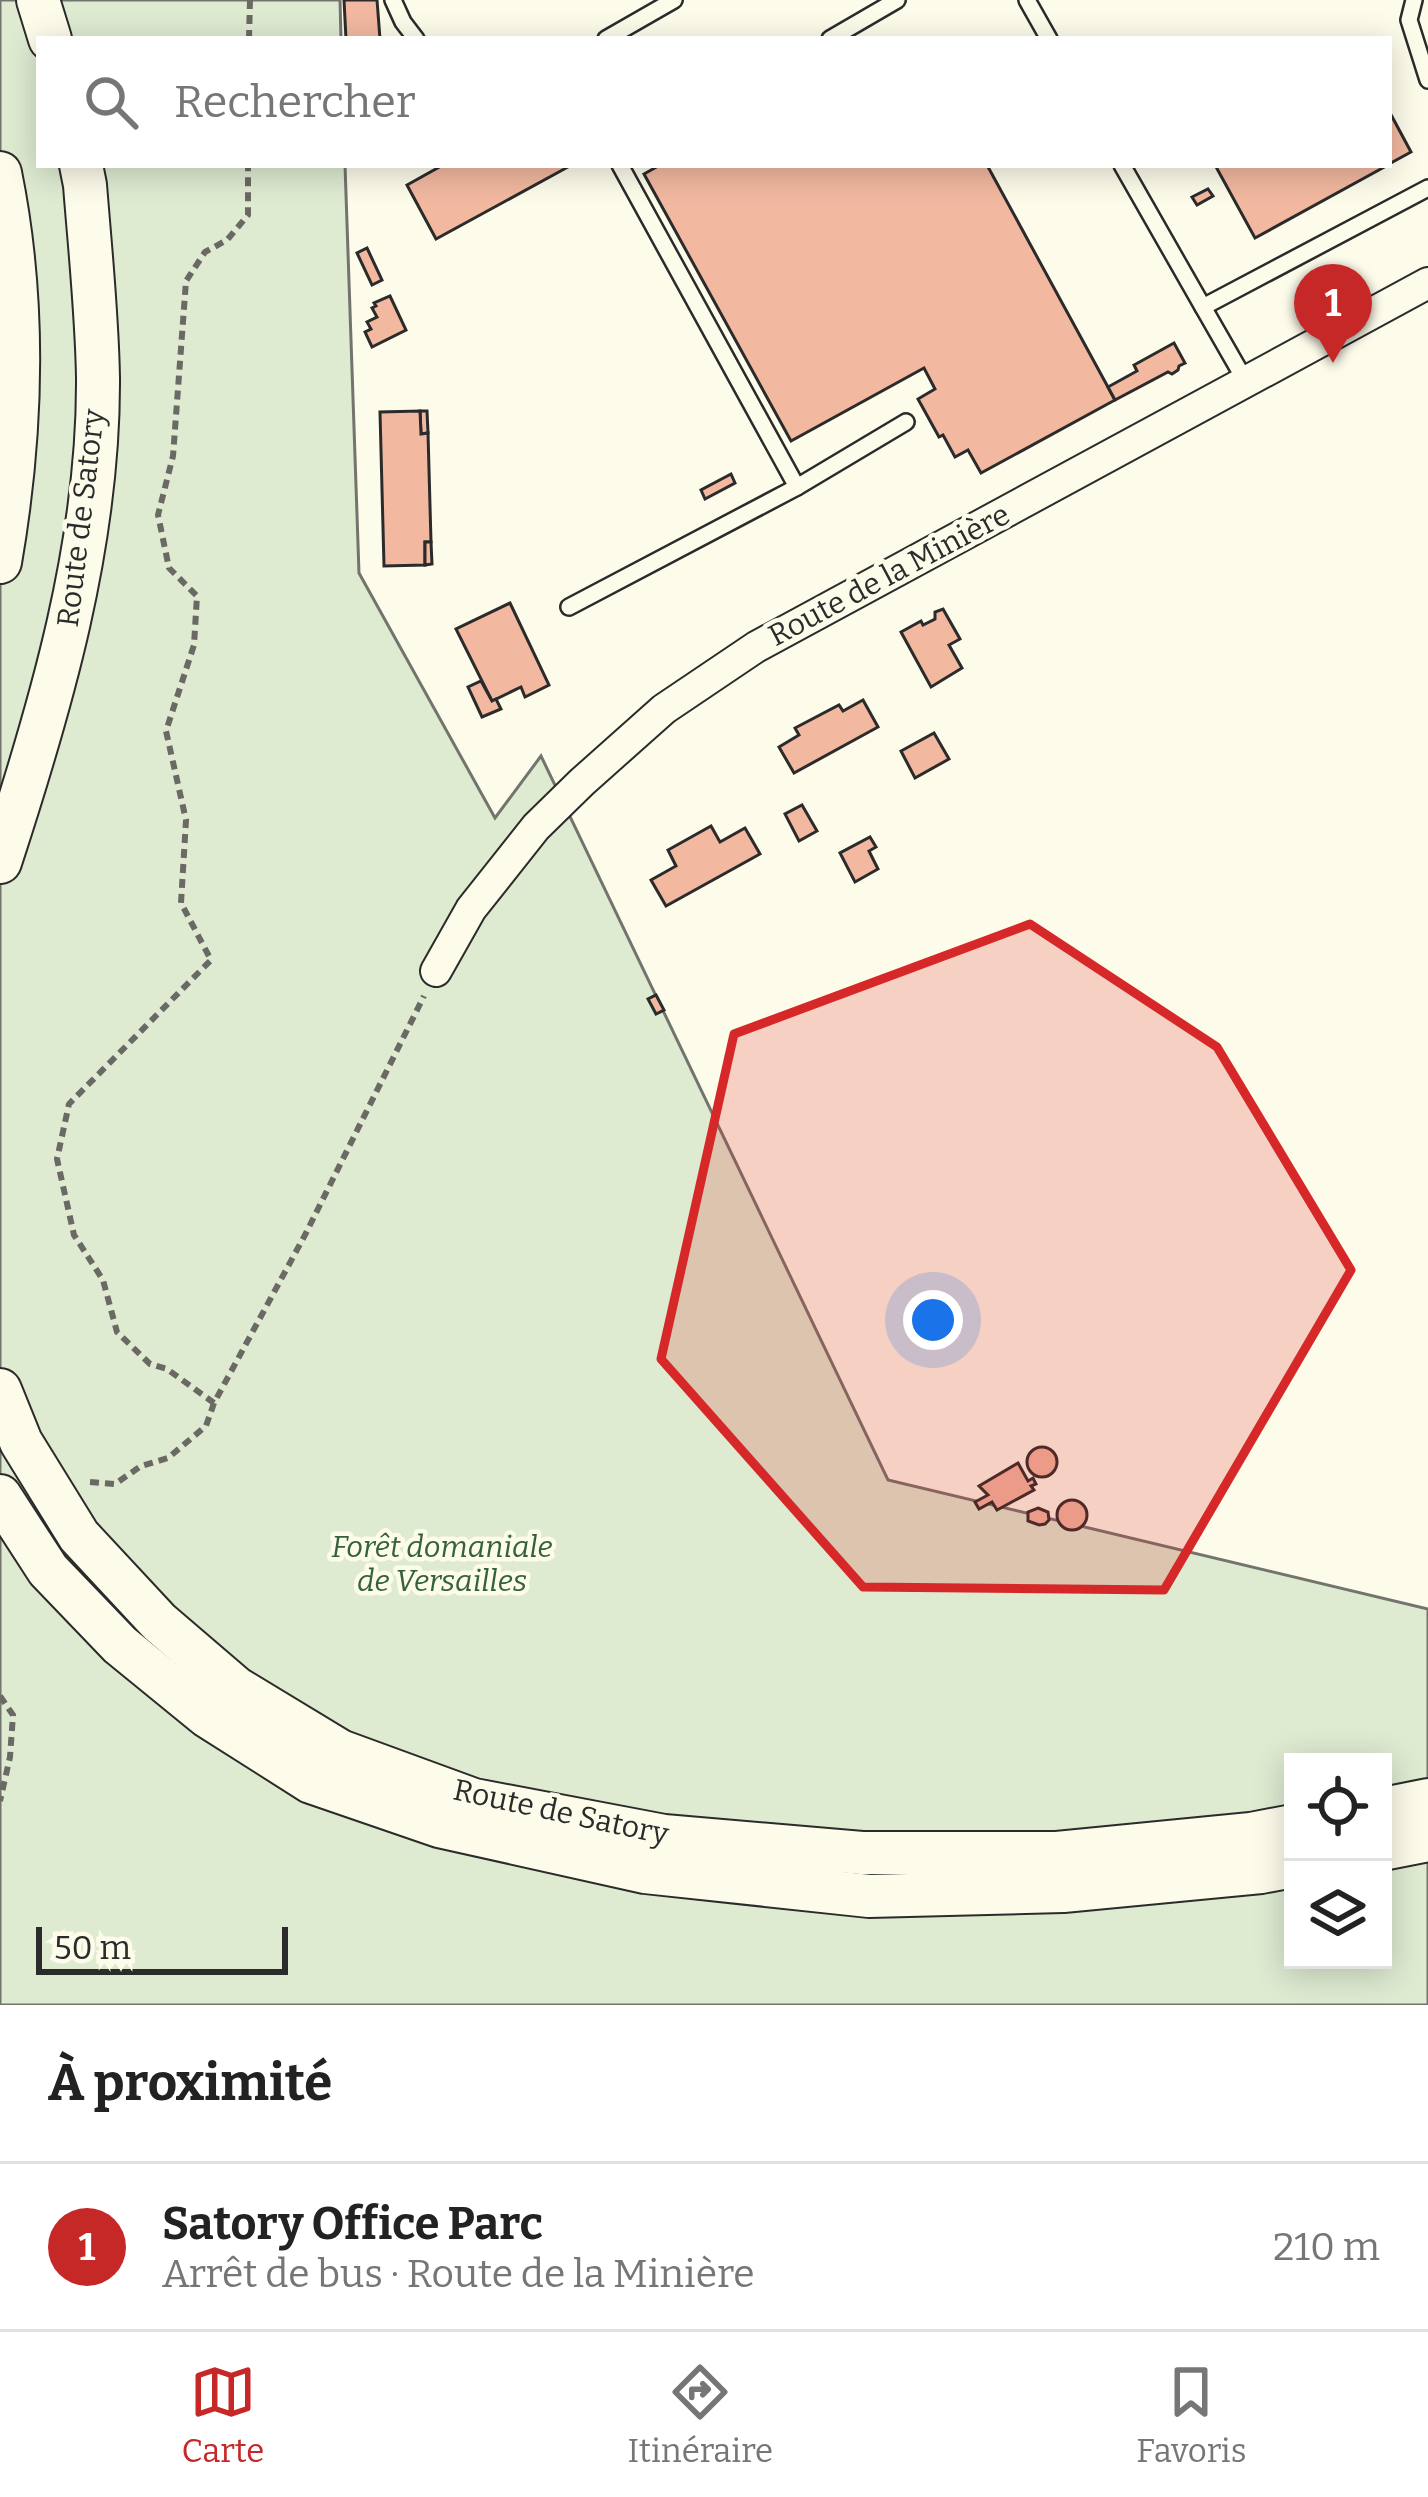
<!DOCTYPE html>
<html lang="fr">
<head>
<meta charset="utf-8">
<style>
  body { margin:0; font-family:Bitter,serif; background:#f6f6f6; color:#222 }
  .controls { position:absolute; right:36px; bottom:36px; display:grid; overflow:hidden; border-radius:0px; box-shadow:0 6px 30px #0003 }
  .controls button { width:108px; height:108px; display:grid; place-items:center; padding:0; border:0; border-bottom:3px solid #e0e0e0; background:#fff; color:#222; font:60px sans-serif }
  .scale { position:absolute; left:36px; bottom:30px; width:252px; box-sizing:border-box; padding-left:12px; border:6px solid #2b2b2b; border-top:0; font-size:33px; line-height:42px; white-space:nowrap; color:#2b2b2b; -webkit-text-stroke:9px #fdfbea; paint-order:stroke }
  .you { position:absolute; left:933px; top:1320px; width:42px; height:42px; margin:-30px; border:9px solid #fff; border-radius:50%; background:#1a73e8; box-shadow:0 0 0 18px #1a73e833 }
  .badge { display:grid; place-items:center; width:78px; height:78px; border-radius:50%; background:#c62828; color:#fff; font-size:39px; font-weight:700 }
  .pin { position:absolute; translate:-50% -99px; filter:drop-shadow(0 3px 6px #0008) }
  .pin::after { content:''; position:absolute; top:63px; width:42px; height:36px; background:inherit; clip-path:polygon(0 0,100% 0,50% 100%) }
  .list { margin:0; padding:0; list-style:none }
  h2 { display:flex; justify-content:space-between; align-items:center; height:156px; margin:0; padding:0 48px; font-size:51px }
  h2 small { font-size:39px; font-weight:400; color:#767676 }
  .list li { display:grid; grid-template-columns:78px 1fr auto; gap:36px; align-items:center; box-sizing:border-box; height:168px; padding:0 48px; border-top:3px solid #e0e0e0 }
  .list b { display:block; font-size:45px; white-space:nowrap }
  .list p { margin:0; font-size:39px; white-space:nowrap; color:#767676 }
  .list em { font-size:39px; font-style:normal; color:#767676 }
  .icon { flex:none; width:66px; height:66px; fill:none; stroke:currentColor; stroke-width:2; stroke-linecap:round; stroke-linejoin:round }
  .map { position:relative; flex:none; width:1428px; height:2005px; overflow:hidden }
  .search { position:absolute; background:#fff; box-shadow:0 6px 30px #0003; left:36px; right:36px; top:36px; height:132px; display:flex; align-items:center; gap:30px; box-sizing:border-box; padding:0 42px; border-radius:0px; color:#767676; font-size:45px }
  .sheet { height:324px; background:#fff }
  nav { display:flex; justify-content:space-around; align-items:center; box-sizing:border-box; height:168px; border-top:3px solid #e0e0e0; background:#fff; font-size:33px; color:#767676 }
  nav a { display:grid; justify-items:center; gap:6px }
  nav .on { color:#c62828 }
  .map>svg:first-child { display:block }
  .green { fill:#deebd1; stroke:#74746e; stroke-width:3; fill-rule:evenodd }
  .building { fill:#f2b8a0; stroke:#2b2b2b; stroke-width:3 }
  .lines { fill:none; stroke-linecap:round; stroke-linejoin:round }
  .lane-casing { stroke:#2b2b2b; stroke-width:20 }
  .street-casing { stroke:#2b2b2b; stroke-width:34 }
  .secondary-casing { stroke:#2b2b2b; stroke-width:46 }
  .path { stroke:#6a6964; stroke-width:6; stroke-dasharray:9 6; stroke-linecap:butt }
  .lane { stroke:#fdfbea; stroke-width:15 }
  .street { stroke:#fdfbea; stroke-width:30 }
  .secondary { stroke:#fdfbea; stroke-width:42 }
  .marked { fill:#d62828; fill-opacity:0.2; stroke:#d62828; stroke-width:9; stroke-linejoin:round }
  .labels { text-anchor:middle; stroke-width:9; stroke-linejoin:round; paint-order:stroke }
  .street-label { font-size:30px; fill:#2b2b2b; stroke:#fdfbea }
  .park-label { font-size:30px; font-style:italic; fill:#34623c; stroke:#fdfbea }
</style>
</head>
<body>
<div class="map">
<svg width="1428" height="2005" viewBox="0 0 1428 2005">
  <rect width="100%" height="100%" fill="#fdfbea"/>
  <path class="green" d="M 0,0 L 340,0 L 341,39 L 39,39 L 39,165 L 345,165 L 359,573 L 495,818 L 541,756 L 888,1480 L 1428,1609 L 1428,2005 L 0,2005 ZM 1293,1762 L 1383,1762 L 1383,1960 L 1293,1960 Z"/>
  <g class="building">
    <polygon points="344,0 377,0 380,39 346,39"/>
    <polygon points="1389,111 1411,152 1389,164"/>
    <polygon points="443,165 567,165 568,167 436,239 407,185"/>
    <polygon points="660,165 987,165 1115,400 981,473 968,450 955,457 943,435 939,437 918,399 935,389 924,368 791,441 644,174"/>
    <polygon points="1215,165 1388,165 1255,238"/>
    <polygon points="1208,189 1213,196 1197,205 1192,197"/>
    <polygon points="367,248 382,280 372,285 357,253"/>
    <polygon points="390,296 406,330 372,347 365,332 371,329 367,322 377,317 372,308 376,306 374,303"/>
    <polygon points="1174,343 1185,363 1179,366 1178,370 1172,374 1168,372 1115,400 1108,387 1137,371 1134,365"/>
    <polygon points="420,411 427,411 428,433 421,434"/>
    <polygon points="420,411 421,434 428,433 431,542 425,542 425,565 384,566 380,412"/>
    <polygon points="731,474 735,483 705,499 701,490"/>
    <polygon points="425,542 431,542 432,564 425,565"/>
    <polygon points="510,603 549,685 525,697 521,687 492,701 456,629"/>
    <polygon points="943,609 960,639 949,645 962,668 931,687 901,632 921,621 923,625 935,619 935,612"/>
    <polygon points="481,681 492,701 496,699 501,709 482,717 468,687"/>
    <polygon points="863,700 878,727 794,773 779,747 799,735 795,728 839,705 843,711"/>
    <polygon points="934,733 949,759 915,778 901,751"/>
    <polygon points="802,805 817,831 799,841 785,814"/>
    <polygon points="711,826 720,842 745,828 760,854 666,906 651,880 676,866 668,850"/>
    <polygon points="870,837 876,847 869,851 878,869 855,882 840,853"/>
    <polygon points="656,995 664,1010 656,1014 648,999"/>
    <circle cx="1042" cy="1462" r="15"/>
    <polygon points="1018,1463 1028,1481 1033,1478 1036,1484 1031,1486 1034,1490 997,1510 992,1502 979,1509 975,1502 988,1495 979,1486"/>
    <circle cx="1072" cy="1515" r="15"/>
    <polygon points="1038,1508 1048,1512 1049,1520 1045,1524 1039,1525 1028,1521 1028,1512"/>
  </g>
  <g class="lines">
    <g class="lane-casing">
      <g id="lane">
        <polyline points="393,0 403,22 416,39"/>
        <polyline points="1027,0 1049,39"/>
        <polyline points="1414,0 1409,20 1428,80"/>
        <polyline points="606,39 674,0"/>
        <polyline points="830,39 897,0"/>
        <polyline points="1122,165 1203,307"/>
        <polyline points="1246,382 1203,307 1428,188"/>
        <polyline points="797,487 906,422"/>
        <polyline points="569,607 797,487 620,165"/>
      </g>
    </g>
    <g class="street-casing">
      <polyline id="street" points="436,971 471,909 536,827 582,782 664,709 756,647 1428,283"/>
    </g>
    <g class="secondary-casing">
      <g id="secondary">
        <polyline points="38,0 50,39"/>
        <path d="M 0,173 C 26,301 22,435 0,562"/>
        <path d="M 0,862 C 51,706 99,543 98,378 C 97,314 90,249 85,185 L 81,165"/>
        <polyline points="0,1390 21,1442 79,1536 159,1622 236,1688 340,1751 474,1800 664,1836 862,1853 1057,1853 1251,1834 1293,1826"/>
        <polyline points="0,1496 48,1570 120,1645 207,1716 311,1782 439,1826 645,1872 869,1896 1063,1891 1261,1872 1293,1866"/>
        <polyline points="1383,1809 1428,1800"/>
        <polyline points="1383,1849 1428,1840"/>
      </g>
    </g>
    <g class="path">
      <polyline points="249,39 250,0"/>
      <polyline points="214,1403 167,1369 150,1364 117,1332 103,1280 74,1235 57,1159 69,1104 211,960 181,903 186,820 166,731 194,645 197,596 169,568 158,515 173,456 186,281 205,252 227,240 248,215 248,165"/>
      <polyline points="90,1482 115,1484 141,1466 168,1458 206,1426 214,1403 305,1235 424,996"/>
      <polyline points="0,1696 13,1715 10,1757 0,1801"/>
    </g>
    <use href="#lane" class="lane"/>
    <use href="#street" class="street"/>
    <use href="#secondary" class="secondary"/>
  </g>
  <path class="marked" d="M 1030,924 L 1217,1047 L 1351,1270 L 1164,1590 L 863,1587 L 661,1359 L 734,1034 Z"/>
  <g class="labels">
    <g class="street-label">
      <text transform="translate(81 518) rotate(-83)" y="10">Route de Satory</text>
      <text transform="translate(889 575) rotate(-28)" y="10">Route de la Minière</text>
      <text transform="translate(561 1812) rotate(12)" y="10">Route de Satory</text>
    </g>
    <g class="park-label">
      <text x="442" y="1557">Forêt domaniale<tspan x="442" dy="34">de Versailles</tspan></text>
    </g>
  </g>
</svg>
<div class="controls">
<button><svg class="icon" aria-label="locate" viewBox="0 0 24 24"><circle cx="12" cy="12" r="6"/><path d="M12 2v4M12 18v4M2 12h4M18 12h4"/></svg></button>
<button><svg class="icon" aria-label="layers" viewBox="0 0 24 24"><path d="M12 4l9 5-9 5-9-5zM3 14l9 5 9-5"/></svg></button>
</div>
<div class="scale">50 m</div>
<div class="you"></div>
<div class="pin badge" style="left:1333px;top:363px">1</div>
<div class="search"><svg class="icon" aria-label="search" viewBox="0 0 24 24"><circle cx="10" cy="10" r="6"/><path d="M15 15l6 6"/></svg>Rechercher</div>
</div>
<section class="sheet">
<h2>À proximité<small></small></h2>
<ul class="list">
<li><span class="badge">1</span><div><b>Satory Office Parc</b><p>Arrêt de bus · Route de la Minière</p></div><em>210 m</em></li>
</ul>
</section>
<nav>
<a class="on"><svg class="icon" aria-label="map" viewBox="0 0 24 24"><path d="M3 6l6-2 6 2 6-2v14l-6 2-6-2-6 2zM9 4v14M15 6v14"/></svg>Carte</a>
<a><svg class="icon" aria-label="directions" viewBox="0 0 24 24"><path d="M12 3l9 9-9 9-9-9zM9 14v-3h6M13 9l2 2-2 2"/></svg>Itinéraire</a>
<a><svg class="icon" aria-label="saved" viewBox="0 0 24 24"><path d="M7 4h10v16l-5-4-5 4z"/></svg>Favoris</a>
</nav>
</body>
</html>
